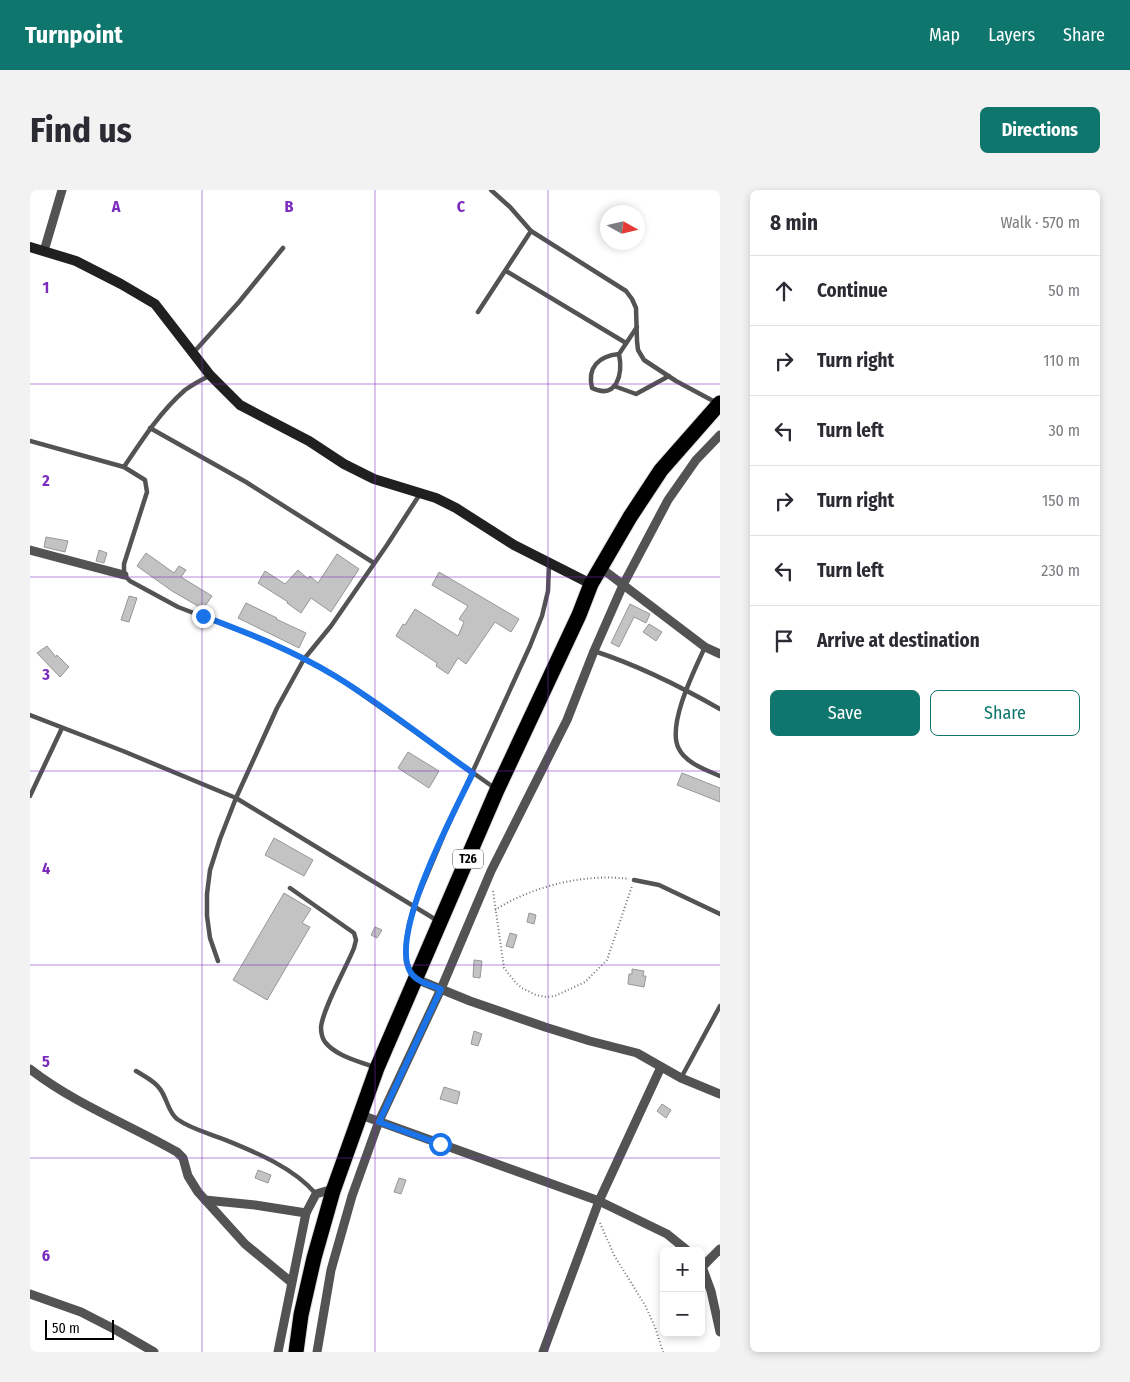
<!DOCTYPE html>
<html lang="en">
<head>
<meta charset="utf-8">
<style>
  body { margin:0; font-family:"Fira Sans Condensed",sans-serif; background:#f2f2f3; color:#2b2b33 }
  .controls { position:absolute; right:15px; bottom:15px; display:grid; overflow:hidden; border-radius:8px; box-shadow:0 2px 8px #0003 }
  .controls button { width:45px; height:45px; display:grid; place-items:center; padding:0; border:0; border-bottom:1px solid #e1e1e2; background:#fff; color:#2b2b33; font:25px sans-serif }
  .compass { position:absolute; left:570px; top:15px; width:45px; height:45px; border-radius:50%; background:#fff; box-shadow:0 2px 8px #0003; rotate:98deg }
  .scale { position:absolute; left:15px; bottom:12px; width:69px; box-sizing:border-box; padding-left:5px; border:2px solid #000; border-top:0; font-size:14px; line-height:18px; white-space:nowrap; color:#000; -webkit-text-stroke:4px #fff; paint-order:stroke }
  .stop { position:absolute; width:15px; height:15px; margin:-11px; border:4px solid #1a73e8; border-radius:50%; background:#fff }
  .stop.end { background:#1a73e8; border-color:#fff; box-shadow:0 1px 5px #0008 }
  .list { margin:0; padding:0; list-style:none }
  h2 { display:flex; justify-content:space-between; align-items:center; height:65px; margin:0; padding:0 20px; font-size:21px }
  h2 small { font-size:16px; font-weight:400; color:#7c7c81 }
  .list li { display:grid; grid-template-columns:32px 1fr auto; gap:15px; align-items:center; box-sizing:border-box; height:70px; padding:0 20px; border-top:1px solid #e1e1e2 }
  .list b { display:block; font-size:19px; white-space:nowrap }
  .list em { font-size:16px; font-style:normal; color:#7c7c81 }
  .actions { display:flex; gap:10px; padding:15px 20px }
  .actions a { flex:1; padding:11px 0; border:1px solid #0f766e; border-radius:8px; text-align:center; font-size:18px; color:#0f766e }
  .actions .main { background:#0f766e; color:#fff }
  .icon { flex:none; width:28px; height:28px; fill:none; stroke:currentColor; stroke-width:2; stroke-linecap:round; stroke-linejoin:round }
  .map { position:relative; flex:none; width:690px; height:1162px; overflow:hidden; border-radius:8px }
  header { display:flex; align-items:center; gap:30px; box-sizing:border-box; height:70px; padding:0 25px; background:#0f766e; color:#fff }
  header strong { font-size:24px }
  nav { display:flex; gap:28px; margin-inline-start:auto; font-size:18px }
  .intro { display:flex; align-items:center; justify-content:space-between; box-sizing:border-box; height:120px; padding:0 30px }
  h1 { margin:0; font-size:35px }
  .button { padding:12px 22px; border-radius:8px; background:#0f766e; color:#fff; font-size:18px; font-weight:700 }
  main { display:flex; gap:30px; padding:0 30px }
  aside { flex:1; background:#fff; border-radius:8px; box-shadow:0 2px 8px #0003 }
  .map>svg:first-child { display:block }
  .building { fill:#c3c3c3; stroke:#979797 }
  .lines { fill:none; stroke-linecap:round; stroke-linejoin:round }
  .highway-casing { stroke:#dbdbdb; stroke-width:17 }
  .path { stroke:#757575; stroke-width:2; stroke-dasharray:1 2.5; stroke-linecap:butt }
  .lane { stroke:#535353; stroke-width:4.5 }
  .street { stroke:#535353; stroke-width:9 }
  .secondary { stroke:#202020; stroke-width:10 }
  .highway { stroke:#000; stroke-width:15 }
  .route { stroke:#1a73e8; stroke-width:6 }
  .grid { fill:none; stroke:#7b2cbf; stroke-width:1; stroke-opacity:0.55 }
  .labels { text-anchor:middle; stroke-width:4; stroke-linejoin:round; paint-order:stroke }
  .shield { fill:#fff; stroke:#4c4c4c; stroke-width:1 }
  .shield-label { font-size:12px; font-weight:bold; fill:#000 }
  .grid-label { font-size:16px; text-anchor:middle; font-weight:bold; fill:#7b2cbf; stroke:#fff; stroke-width:4; stroke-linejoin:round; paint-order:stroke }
</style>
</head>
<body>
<header>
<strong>Turnpoint</strong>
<nav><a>Map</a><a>Layers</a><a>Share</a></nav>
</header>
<div class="intro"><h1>Find us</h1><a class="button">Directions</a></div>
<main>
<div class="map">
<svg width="690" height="1162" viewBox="0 0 690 1162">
  <rect width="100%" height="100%" fill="#fff"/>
  <g class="building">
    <polygon points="16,347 38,351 35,362 14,357"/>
    <polygon points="69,360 77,363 74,373 66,371"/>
    <polygon points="116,363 144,383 149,376 156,380 151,387 182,406 173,419 142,401 107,376"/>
    <polygon points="307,364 329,379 301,422 281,408 271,423 257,413 258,412 228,393 235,381 255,394 268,380 278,389 280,386 288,393"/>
    <polygon points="409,382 489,429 481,442 465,432 436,474 428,468 418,484 406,476 407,473 366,446 373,434 375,435 385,419 428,446 434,432 429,429 438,416 402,395"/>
    <polygon points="99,406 107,408 99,432 91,430"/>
    <polygon points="216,413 247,428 246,429 276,443 269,458 208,428"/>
    <polygon points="600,414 620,424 616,433 604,427 589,457 581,453"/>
    <polygon points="619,434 632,442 626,451 613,442"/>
    <polygon points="17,456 26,467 27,465 39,477 30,487 7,463"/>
    <polygon points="378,562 409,581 399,598 368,578"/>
    <polygon points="652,583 690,598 690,612 647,595"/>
    <polygon points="244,648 283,670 274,686 235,665"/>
    <polygon points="254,703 281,719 272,733 280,737 237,810 203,790"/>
    <polygon points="499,723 506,725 504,734 497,732"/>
    <polygon points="345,737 352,740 347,748 341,745"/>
    <polygon points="480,743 487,745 483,758 476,756"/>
    <polygon points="444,770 452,771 450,788 443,787"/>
    <polygon points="602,779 614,781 613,786 616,786 614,797 598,794 599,784 602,784"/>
    <polygon points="444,841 452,844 448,856 441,854"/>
    <polygon points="414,897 430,902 427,914 410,909"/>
    <polygon points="632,914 641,920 636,928 627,921"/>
    <polygon points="228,980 241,985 238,993 225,988"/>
    <polygon points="369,988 376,990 371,1004 364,1002"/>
  </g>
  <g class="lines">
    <g class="highway-casing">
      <polyline id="highway" points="266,1162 271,1125 284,1068 303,1001 347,878 467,600 549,425 561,394 600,327 631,280 690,213"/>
    </g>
    <g class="path">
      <polyline points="463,701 474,778 486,793 492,798 506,805 516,807 525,806 555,792 577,770 602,696"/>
      <path d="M 465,720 C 502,696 556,683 599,689"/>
      <polyline points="570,1033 584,1065 615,1115 625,1137 633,1162"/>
    </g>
    <g class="lane">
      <polyline points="461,0 480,17 501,41 596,101 602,109 606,118 607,151 608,160 614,170 646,191 687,213"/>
      <polyline points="476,81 596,153"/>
      <polyline points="448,122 501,41"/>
      <polyline points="164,162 209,112 253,58"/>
      <path d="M 589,164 C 569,166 557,177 562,198 C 587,210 593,184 589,164 L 607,137"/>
      <polyline points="584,196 606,204 639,186"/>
      <polyline points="120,238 216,292 344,373"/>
      <polyline points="0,251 94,277 115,290 117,302 94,374 94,385 100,391 148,417 237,451 274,469 306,486 466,599"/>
      <path d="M 94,277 C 112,250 130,222 155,200 C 162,195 171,190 179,186"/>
      <path d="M 675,457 C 665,479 636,536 649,559 C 656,573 676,580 690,586"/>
      <path d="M 564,461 C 610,476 648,495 690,519"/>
      <polyline points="0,525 93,561 206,608 408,731"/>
      <polyline points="0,606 32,538"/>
      <polyline points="604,690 629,695 690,724"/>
      <path d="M 260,698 L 324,743 L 326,750 L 324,758 C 316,778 293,818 291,837 C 291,842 292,848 295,852 C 306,866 328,871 344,877"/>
      <polyline points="188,771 180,748 177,726 177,704 180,680 190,649 206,608 247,518 274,469 301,436 357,355 390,304"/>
      <polyline points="384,786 376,772 376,753 379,734 384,716 416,640 500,456 512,426 518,401 519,373"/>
      <path d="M 106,881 C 114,886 125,891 130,899 C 137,908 138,922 147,929 C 161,939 178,943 193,949 C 225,962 263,977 286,1004"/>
      <polyline points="651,888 690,816"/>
    </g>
    <g class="street">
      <polyline points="14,61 32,0"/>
      <polyline points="0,360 94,385"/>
      <polyline points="571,378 675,457 690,464"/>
      <polyline points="386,789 440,811 515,837 560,851 607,863 651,888 690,904"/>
      <path d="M 0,879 C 45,914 98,934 147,962 L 153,968 L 158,986 L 168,1002 L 215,1054 L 261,1092"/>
      <polyline points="331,925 569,1011 637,1044 658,1061"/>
      <polyline points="175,1010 225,1015 276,1023"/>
      <polyline points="671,1074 681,1101 690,1142"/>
      <polyline points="673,1076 690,1059"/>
      <polyline points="0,1104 51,1122 86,1140 124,1162"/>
      <polyline points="248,1162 276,1023 286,1004 296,1001 303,1001"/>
      <polyline points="287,1162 301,1080 322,1006 349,931 411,799 461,681 537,530 564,461 593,395 638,310 666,270 690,245"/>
      <polyline points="513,1162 569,1011 631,877"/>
    </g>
    <polyline class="secondary" points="0,57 46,71 91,94 125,114 180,185 210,215 279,251 314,274 344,289 406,308 426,318 484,355 561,394"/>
    <use href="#highway" class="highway"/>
  </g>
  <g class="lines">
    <path class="route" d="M 173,426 C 218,443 264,461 305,486 C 353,515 397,551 443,583 C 425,620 357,747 381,783 C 387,792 401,795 411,799 L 349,932 L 410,954"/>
  </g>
  <path class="grid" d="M 172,0 L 172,1162M 345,0 L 345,1162M 518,0 L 518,1162M 0,194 L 690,194M 0,387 L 690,387M 0,581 L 690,581M 0,775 L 690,775M 0,968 L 690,968"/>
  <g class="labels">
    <rect class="shield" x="423" y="659.5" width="30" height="19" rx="4"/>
    <g class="shield-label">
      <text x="438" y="673">T26</text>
    </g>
  </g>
  <g class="grid-label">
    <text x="86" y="22">A</text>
    <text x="259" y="22">B</text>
    <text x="431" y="22">C</text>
    <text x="16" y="103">1</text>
    <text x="16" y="296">2</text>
    <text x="16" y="490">3</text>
    <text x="16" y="684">4</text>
    <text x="16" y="877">5</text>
    <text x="16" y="1071">6</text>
  </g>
</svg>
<div class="controls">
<button>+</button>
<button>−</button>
</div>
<svg class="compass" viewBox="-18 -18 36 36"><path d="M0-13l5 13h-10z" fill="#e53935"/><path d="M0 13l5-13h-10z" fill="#7c7c81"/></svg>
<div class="scale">50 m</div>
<div class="stop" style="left:410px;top:954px"></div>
<div class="stop end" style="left:173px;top:426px"></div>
</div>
<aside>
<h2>8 min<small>Walk · 570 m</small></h2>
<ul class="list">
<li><svg class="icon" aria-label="ahead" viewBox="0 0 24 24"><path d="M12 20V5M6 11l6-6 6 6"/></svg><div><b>Continue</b></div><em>50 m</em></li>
<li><svg class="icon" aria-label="right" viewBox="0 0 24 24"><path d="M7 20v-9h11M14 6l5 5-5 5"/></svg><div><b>Turn right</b></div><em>110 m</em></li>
<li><svg class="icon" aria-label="left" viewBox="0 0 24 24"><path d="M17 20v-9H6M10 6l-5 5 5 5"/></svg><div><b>Turn left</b></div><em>30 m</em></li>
<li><svg class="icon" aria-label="right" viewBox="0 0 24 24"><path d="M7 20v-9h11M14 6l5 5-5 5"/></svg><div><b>Turn right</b></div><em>150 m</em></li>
<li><svg class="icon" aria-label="left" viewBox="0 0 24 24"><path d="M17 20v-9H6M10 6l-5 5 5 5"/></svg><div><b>Turn left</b></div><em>230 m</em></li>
<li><svg class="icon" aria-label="arrive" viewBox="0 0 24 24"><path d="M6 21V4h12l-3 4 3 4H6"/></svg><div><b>Arrive at destination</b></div></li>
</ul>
<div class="actions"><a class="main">Save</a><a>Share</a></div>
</aside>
</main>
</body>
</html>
